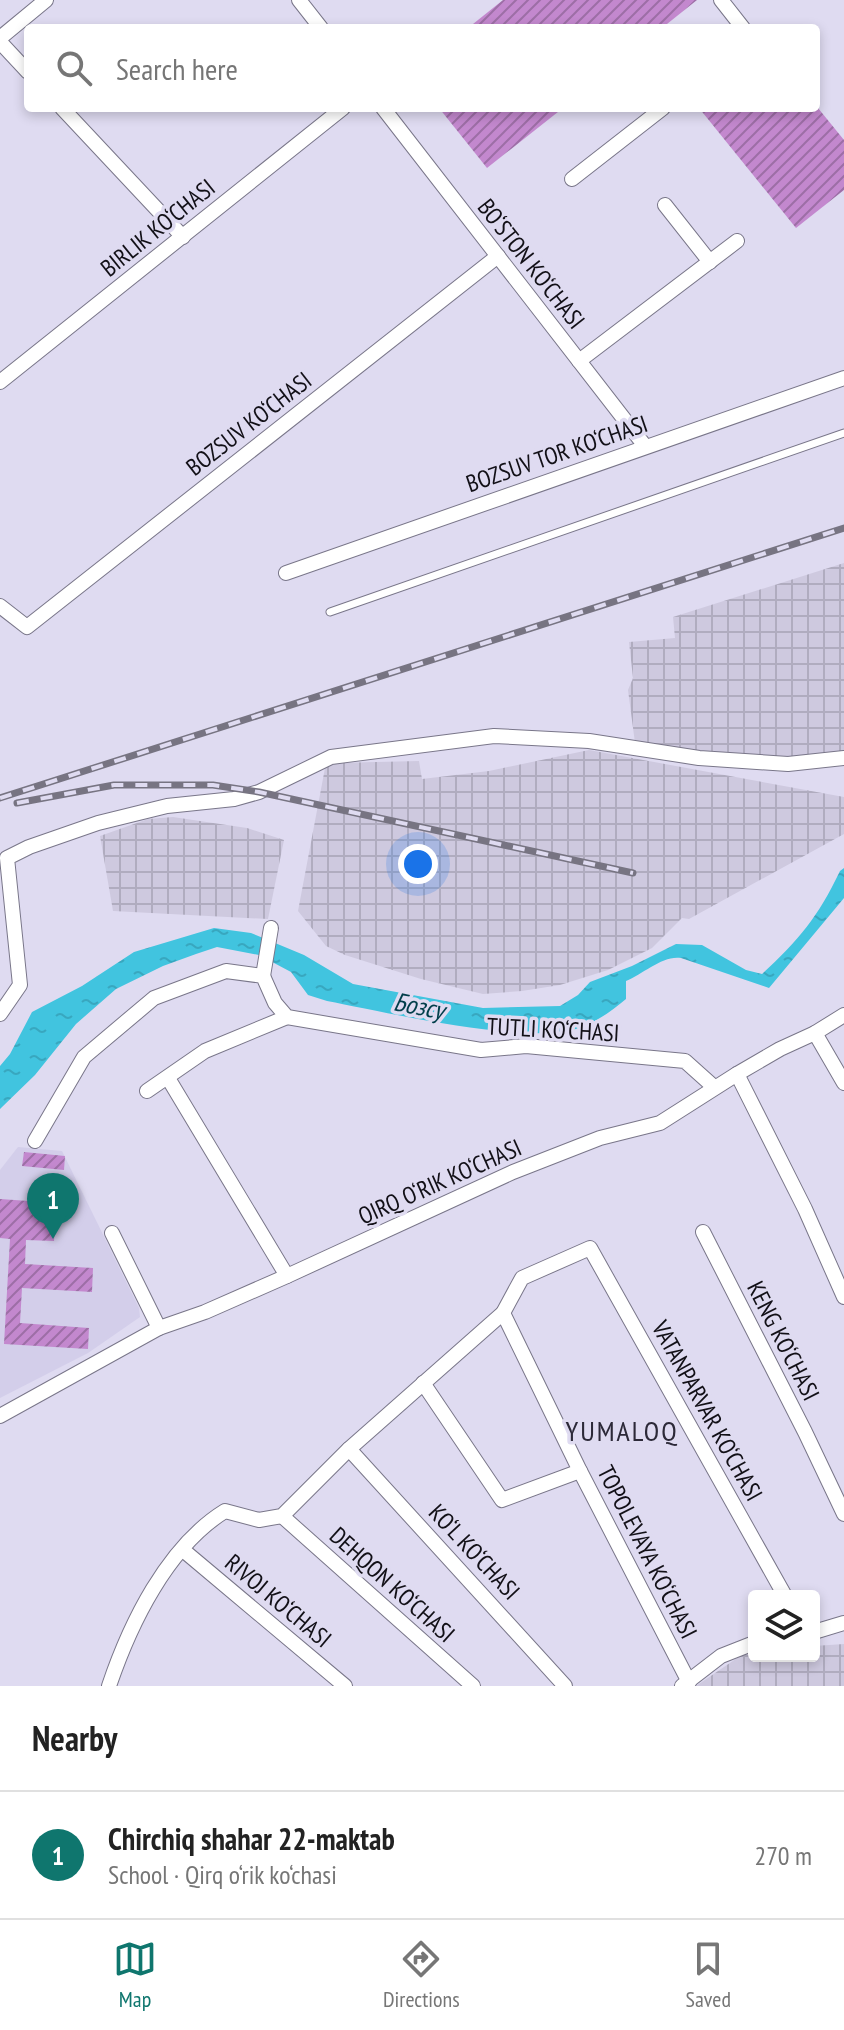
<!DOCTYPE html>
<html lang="en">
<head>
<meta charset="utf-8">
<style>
  body { margin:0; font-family:"PT Sans Narrow",sans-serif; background:#f2f2f2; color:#222 }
  .controls { position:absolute; right:24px; bottom:24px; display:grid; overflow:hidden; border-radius:8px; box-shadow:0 4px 12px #0003 }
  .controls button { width:72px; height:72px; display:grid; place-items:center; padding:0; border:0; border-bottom:2px solid #e0e0e0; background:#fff; color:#222; font:40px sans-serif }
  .you { position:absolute; left:418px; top:864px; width:28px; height:28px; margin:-20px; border:6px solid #fff; border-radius:50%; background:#1a73e8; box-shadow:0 0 0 12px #1a73e833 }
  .badge { display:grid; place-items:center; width:52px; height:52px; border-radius:50%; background:#0f766e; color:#fff; font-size:26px; font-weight:700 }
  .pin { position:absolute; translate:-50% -66px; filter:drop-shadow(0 2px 4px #0008) }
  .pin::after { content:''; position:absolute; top:42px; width:28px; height:24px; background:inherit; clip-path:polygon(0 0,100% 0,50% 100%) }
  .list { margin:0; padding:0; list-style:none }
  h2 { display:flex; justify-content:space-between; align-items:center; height:104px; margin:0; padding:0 32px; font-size:34px }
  h2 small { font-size:26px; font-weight:400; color:#767676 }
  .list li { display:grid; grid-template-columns:52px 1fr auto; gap:24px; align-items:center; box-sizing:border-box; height:128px; padding:0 32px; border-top:2px solid #e0e0e0 }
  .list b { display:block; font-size:30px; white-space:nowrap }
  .list p { margin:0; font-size:26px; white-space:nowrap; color:#767676 }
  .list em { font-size:26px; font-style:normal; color:#767676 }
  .icon { flex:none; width:44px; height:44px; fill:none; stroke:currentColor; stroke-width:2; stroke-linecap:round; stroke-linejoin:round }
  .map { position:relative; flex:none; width:844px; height:1686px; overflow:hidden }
  .search { position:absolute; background:#fff; box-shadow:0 4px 12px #0003; left:24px; right:24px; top:24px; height:88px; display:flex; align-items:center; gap:20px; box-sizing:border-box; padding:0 28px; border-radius:8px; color:#767676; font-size:30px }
  .sheet { height:232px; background:#fff }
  nav { display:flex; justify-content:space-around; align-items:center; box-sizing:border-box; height:112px; border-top:2px solid #e0e0e0; background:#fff; font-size:22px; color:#767676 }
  nav a { display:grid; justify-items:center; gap:4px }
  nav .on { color:#0f766e }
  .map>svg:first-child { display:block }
  .built { fill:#d3ceea }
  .industrial { fill:url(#industrial-grid) }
  .water { fill:url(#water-ripples) }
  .building { fill:url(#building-hatch) }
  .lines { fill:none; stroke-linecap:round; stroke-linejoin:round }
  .lane-casing { stroke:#797689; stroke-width:9 }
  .street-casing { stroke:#797689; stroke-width:16 }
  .lane { stroke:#fff; stroke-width:7 }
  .street { stroke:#fff; stroke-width:14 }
  .rail-casing { stroke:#777482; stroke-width:7 }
  .rail { stroke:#dfdbf1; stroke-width:4; stroke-dasharray:12; stroke-linecap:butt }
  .labels { text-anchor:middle; stroke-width:7; stroke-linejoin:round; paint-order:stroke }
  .street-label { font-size:24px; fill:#121017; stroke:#dfdbf1 }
  .water-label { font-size:26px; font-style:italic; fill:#013e4a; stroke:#dfdbf1 }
  .quarter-label { font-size:28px; letter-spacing:2px; fill:#2c2938; stroke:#dfdbf1 }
</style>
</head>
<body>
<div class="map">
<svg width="844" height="1686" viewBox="0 0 844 1686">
  <defs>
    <pattern id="industrial-grid" width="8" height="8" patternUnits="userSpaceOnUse" patternTransform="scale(2)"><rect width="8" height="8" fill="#cec9df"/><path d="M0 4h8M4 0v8" fill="none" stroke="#b0acbf"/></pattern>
    <pattern id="water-ripples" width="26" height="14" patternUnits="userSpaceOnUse" patternTransform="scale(2)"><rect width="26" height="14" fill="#41c4df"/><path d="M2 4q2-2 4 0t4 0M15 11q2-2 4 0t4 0" fill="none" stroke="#38a7bf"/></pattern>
    <pattern id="building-hatch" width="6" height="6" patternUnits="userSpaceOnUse" patternTransform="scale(2)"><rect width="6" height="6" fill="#c388ce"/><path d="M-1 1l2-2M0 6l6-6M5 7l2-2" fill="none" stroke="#9d6ea6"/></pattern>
  </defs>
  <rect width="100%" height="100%" fill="#dfdbf1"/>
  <polygon class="built" points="18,1147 62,1151 139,1308 140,1317 88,1353 0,1398 0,1170"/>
  <g class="industrial">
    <polygon points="844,563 844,754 782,758 701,753 635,743 628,690 633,678 629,642 675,638 673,617"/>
    <polygon points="589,750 844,797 844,834 689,919 682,918 652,948 608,970 560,985 522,991 483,994 421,979 345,955 326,946 298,911 325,768 334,763 419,761 422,779 489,771"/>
    <polygon points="173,817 247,828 284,840 268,919 113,911 100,836 148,819"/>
    <polygon points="844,1644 844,1686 696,1686 746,1652 754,1651 754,1656 814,1656 814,1646"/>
  </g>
  <path class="water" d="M 844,868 L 844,898 L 769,988 L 681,958 C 663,955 643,974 626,981 L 626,999 C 612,1011 596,1022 579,1028 C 527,1046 385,1012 327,1001 L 308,995 L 291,972 L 259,955 L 217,947 L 196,954 L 163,966 L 116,989 L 76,1024 L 35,1075 L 0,1109 L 0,1066 L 10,1054 L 32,1012 L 82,986 L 134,952 L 214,928 L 251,933 L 304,955 L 353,984 L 483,1008 L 560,1006 L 578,995 L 590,982 L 632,966 L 676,944 L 702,945 L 746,970 L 762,974 C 799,940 818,917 840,871 Z"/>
  <g class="building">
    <polygon points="503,0 697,0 662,28 468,28"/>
    <polygon points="439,108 563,108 487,168"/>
    <polygon points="699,108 818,108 844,140 844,190 796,228"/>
    <polygon points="24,1152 65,1156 64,1170 22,1166"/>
    <polygon points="0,1199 57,1203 54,1241 26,1240 25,1264 93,1268 92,1292 22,1288 20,1323 89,1328 88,1349 4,1344 10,1239 0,1238"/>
  </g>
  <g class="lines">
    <g class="lane-casing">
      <polyline id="lane" points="330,612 844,433"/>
    </g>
    <g class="street-casing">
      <g id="street">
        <polyline points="299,0 321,28"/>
        <polyline points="721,0 743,28"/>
        <polyline points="0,38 46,0"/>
        <polyline points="0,42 28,72"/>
        <polyline points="62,108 183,237"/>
        <polyline points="383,108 645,446"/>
        <polyline points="572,179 663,108"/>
        <polyline points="665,205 710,262"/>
        <polyline points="579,361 737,241"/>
        <polyline points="0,382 343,108"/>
        <polyline points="286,573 844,378"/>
        <polyline points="0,606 27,627 498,256"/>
        <polyline points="263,976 271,928"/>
        <polyline points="0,1014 20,985 7,858 29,847 98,823 167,806 234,799 259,792 331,757 494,736 589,741 699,758 788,764 844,758"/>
        <polyline points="815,1033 844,1083"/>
        <polyline points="737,1074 805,1209 844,1297"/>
        <polyline points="168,1078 287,1276"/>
        <polyline points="147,1091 205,1051 287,1017"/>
        <polyline points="35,1141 84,1057 154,998 226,971 263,976 275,1003 287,1017 481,1050 526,1046 685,1061 714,1087"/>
        <polyline points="703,1232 805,1432 844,1514"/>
        <polyline points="112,1233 159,1328"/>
        <polyline points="503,1313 580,1471 689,1682"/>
        <polyline points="423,1383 502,1500 580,1471"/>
        <polyline points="0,1416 159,1328 205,1312 287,1276 513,1172 600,1138 660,1123 737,1074 780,1049 815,1033 844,1015"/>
        <polyline points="349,1449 565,1686"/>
        <polyline points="282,1516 473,1686"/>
        <polyline points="183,1550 345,1686"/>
        <polyline points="814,1632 844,1623"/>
        <path d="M 109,1686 C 130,1624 167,1547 225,1511 L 259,1520 L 282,1516 L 349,1449 L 503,1313 L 522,1278 L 590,1248 L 785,1596"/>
        <polyline points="682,1686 721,1656 754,1643"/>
      </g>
    </g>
    <use href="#lane" class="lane"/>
    <use href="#street" class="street"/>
    <g class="rail-casing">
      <g id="rail">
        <polyline points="0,798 844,528"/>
        <polyline points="17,803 114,785 213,785 259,792 633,873"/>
      </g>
    </g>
    <use href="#rail" class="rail"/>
  </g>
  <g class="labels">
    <g class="street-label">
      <text transform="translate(158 228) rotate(-39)" y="8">BIRLIK KO‘CHASI</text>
      <text transform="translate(531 264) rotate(52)" y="8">BO‘STON KO‘CHASI</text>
      <text transform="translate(249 424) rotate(-38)" y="8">BOZSUV KO‘CHASI</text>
      <text transform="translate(557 454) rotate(-19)" y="8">BOZSUV TOR KO‘CHASI</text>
      <text transform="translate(553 1030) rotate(3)" y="8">TUTLI KO‘CHASI</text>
      <text transform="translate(440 1182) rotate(-24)" y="8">QIRQ O‘RIK KO‘CHASI</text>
      <text transform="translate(783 1341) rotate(63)" y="8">KENG KO‘CHASI</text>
      <text transform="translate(707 1411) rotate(61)" y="8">VATANPARVAR KO‘CHASI</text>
      <text transform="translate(474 1552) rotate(47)" y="8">KO‘L KO‘CHASI</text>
      <text transform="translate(647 1552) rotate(63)" y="8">TOPOLEVAYA KO‘CHASI</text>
      <text transform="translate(392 1585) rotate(42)" y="8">DEHQON KO‘CHASI</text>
      <text transform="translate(278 1601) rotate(40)" y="8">RIVOJ KO‘CHASI</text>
    </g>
    <g class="water-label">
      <text transform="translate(419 1006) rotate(11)" y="9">Бозсу</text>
    </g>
    <g class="quarter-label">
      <text x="622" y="1441">YUMALOQ</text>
    </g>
  </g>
</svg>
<div class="controls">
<button><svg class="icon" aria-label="layers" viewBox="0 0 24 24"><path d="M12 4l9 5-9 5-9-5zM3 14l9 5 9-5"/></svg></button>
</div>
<div class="you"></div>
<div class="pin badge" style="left:53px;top:1239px">1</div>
<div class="search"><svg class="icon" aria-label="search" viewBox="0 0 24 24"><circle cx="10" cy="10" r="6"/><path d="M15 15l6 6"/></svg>Search here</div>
</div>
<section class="sheet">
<h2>Nearby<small></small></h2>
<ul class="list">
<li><span class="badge">1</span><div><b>Chirchiq shahar 22-maktab</b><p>School · Qirq o‘rik ko‘chasi</p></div><em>270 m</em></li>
</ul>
</section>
<nav>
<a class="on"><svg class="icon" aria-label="map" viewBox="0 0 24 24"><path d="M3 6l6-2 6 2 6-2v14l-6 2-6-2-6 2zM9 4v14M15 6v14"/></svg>Map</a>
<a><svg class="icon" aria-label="directions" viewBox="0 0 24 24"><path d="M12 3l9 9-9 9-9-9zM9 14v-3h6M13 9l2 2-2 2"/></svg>Directions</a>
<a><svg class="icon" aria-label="saved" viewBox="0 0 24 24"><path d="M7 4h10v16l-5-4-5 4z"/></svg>Saved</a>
</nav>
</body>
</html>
